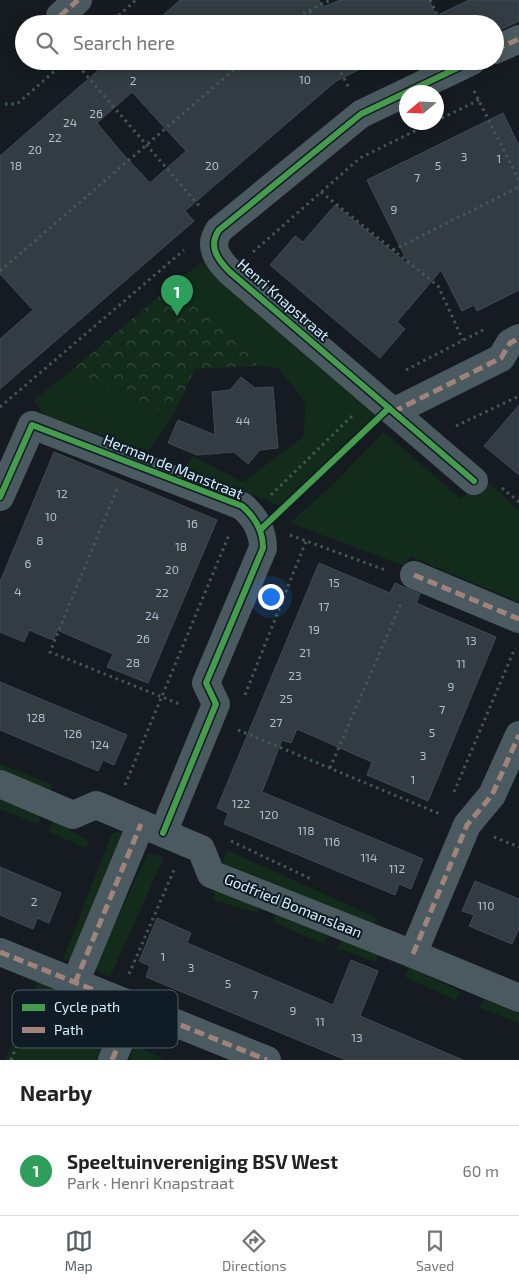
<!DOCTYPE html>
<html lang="en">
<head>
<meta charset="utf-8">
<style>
  body { margin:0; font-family:"Exo 2",sans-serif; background:#f6f6f6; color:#222 }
  .compass { position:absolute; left:399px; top:85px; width:45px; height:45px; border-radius:50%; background:#fff; box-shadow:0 2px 12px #0003; rotate:251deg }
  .you { position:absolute; left:270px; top:596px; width:18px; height:18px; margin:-12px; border:4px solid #fff; border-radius:50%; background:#1a73e8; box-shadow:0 0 0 8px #1a73e833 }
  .badge { display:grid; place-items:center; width:32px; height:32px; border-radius:50%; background:#545d62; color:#fff; font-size:16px; font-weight:700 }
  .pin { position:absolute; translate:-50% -41px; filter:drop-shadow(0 1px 2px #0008) }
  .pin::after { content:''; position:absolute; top:26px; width:18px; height:15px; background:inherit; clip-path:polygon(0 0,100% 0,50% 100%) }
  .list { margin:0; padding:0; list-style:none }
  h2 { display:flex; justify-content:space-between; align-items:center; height:65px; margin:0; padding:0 20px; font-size:21px }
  h2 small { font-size:16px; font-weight:400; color:#767676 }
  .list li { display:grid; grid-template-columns:32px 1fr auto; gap:15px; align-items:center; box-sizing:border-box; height:90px; padding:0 20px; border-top:1px solid #e0e0e0 }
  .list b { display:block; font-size:19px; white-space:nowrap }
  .list p { margin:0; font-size:16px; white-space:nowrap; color:#767676 }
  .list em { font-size:16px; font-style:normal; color:#767676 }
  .icon { flex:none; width:28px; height:28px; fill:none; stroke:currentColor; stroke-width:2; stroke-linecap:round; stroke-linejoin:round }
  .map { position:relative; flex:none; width:519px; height:1060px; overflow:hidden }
  .search { position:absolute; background:#fff; box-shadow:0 2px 12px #0003; left:15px; right:15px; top:15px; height:55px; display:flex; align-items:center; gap:12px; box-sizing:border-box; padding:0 18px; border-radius:28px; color:#767676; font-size:19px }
  .sheet { height:155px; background:#fff }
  nav { display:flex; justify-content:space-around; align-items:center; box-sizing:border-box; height:70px; border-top:1px solid #e0e0e0; background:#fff; font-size:14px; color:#767676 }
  nav a { display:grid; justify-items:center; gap:2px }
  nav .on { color:#545d62 }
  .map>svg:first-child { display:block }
  .grass { fill:#132b1a }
  .park { fill:url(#park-crowns) }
  .building { fill:#333c42; stroke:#404b53; fill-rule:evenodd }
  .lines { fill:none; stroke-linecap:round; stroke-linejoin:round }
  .path { stroke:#435852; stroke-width:3; stroke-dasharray:2.5 4; stroke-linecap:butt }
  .street { stroke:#4a5a60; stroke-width:28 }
  .quiet { stroke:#a18479; stroke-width:5; stroke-dasharray:10 5; stroke-linecap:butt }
  .cycleway-casing { stroke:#101c25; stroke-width:9 }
  .cycleway { stroke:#469c4c; stroke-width:6 }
  .labels { text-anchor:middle; stroke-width:4; stroke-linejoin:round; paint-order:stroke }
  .number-label { font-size:12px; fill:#adc2ce }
  .street-label { font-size:15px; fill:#d6effd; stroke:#101c25 }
  .key { fill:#101c25; stroke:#4b5b66; stroke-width:1 }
  .key-label { font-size:14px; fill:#d6effd }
</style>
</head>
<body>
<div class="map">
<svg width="519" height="1060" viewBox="0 0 519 1060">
  <defs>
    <pattern id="park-crowns" width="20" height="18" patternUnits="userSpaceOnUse" patternTransform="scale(1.25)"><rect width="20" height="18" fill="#132b1a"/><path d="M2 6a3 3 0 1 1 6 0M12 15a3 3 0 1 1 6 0" fill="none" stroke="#354a3c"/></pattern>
  </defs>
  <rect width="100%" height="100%" fill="#151b20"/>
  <g class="grass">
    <polygon points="202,262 376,414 280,506 186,468 192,456 243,482 303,437 306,403 278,368 256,366 258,351 178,280"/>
    <polygon points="72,370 173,416 149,451 45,416 34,400"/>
    <polygon points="384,432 460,498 490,484 519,510 519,602 412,557 402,565 290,523 331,486"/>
    <polygon points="0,764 52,784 47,795 0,774"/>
    <polygon points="0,797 41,816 38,824 0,809"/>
    <polygon points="53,820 89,841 86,848 49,832"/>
    <polygon points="124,831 72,960 63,959 112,833"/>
    <polygon points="227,850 377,918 374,926 222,863"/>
    <polygon points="148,853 164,857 110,977 94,969"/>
    <polygon points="216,887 259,905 257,913 213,900"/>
    <polygon points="276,912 328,936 324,944 273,922"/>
    <polygon points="342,939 378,955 375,962 337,948"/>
    <polygon points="409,967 461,992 455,1000 405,977"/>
    <polygon points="39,980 120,1013 99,1060 5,1060"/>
    <polygon points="485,1000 519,1014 519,1023 479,1007"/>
    <polygon points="135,1045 166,1060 129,1060"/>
  </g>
  <polygon class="park" points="178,280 259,351 256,366 195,369 173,416 72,370"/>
  <g class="building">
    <polygon points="180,0 319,0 323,7 340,0 429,0 436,16 469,0 519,0 519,21 500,30 497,24 153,24"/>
    <path d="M 109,61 L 377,61 L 336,81 L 185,211 L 194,221 L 0,389 L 0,339 L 33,310 L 0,274 L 0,156 ZM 132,92 L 186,151 L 150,183 L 122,153 L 97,123 Z"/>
    <polygon points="503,113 519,146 519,290 477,311 474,305 462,311 441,270 397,322 405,329 380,358 270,265 295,236 303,242 335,205 409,265 367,180"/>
    <polygon points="241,377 255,388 273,387 278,448 260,450 248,464 234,452 197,455 168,443 178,420 215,435 212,392 230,390"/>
    <polygon points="519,405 519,475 484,446"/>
    <polygon points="54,452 217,520 148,683 107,667 113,654 57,630 53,640 29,630 24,642 0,632 0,582"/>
    <polygon points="319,563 390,593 395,583 406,588 420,594 416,603 496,637 428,801 367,775 372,762 297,729 291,743 282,740 262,792 423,859 411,889 399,884 395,895 224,824 228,813 217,808"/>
    <polygon points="0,682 127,735 114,765 103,760 98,771 0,730"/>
    <polygon points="0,867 61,893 49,923 37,918 33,929 0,915"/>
    <polygon points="475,881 519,899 519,928 512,944 469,926 474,915 462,911"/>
    <polygon points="157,918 191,933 187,943 333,1005 351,960 378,971 360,1016 463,1060 346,1060 146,977 150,966 139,961"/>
  </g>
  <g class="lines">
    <g class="path">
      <polyline points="430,0 442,24"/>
      <polyline points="310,11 316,24"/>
      <polyline points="109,24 136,0"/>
      <polyline points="287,24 292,19 330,0"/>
      <polyline points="74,61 201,208"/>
      <polyline points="335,61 349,88"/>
      <polyline points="474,91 519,180"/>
      <polyline points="5,104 17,104 66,61"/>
      <polyline points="436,121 479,100"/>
      <polyline points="321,192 438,286 463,340"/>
      <polyline points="393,250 519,187"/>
      <polyline points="253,252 360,158 433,122"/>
      <polyline points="0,271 244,61"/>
      <polyline points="406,370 483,330"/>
      <polyline points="0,407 184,250"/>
      <polyline points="456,426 519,396"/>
      <polyline points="502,488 519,502"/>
      <polyline points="117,489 50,652 182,705"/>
      <polyline points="271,495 352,416"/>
      <polyline points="290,535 385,570"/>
      <polyline points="245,695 306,541"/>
      <polyline points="238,730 440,814"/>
      <polyline points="330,768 402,601"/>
      <polyline points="125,785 229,535"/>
      <polyline points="454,792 515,648"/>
      <polyline points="494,837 519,847"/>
      <polyline points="231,841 311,879"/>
      <polyline points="129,974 174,870"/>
      <polyline points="11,1060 36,999"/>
    </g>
    <g class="street">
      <polyline points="60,16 78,0"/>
      <polyline points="495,50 519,39"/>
      <path d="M 472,61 L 361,114 L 219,230 C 208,246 217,259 230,272 L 474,481"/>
      <polyline points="393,412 501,358 510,343 519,338"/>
      <path d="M 0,497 L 32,425 L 242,506 C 255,517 263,532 263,548 L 206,683 L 216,704 L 163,833"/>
      <polyline points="414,575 519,619"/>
      <polyline points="0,784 73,815 96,805 201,849 211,874 413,954 519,998"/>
      <polyline points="0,952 267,1060"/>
      <polyline points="413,954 467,825 492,795 519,735"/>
      <polyline points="75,983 141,824"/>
      <polyline points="112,1060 135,1007"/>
    </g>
    <g class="quiet">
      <polyline points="60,16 78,0"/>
      <polyline points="495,50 519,39"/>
      <polyline points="393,412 501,358 510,343 519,338"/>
      <polyline points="414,575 519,619"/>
      <polyline points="0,952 267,1060"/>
      <polyline points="413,954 467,825 492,795 519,735"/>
      <polyline points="75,983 141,824"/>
      <polyline points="112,1060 135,1007"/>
    </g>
    <g class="cycleway-casing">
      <g id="cycleway">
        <path d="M 472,61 L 361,114 L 219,230 C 208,246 217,259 230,272 L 474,481"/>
        <path d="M 0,497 L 32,425 L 242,506 C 255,517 263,532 263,548 L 206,683 L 216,704 L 163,833"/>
        <polyline points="260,530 389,408"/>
      </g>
    </g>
    <use href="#cycleway" class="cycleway"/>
  </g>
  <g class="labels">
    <g class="number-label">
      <text x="305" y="84">10</text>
      <text x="133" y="85">2</text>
      <text x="96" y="118">26</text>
      <text x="70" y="127">24</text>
      <text x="55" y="142">22</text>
      <text x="35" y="154">20</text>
      <text x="464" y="161">3</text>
      <text x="499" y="163">1</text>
      <text x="16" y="170">18</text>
      <text x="212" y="170">20</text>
      <text x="438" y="170">5</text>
      <text x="417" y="182">7</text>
      <text x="394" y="214">9</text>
      <text x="243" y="425">44</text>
      <text x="62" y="498">12</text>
      <text x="51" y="521">10</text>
      <text x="192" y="528">16</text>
      <text x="40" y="545">8</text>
      <text x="181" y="551">18</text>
      <text x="28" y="568">6</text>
      <text x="172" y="574">20</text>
      <text x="334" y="587">15</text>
      <text x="18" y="596">4</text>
      <text x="162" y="597">22</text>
      <text x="324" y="611">17</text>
      <text x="152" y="620">24</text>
      <text x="314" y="634">19</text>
      <text x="143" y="643">26</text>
      <text x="471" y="645">13</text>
      <text x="305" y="657">21</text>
      <text x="133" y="667">28</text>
      <text x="461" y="668">11</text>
      <text x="295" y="680">23</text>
      <text x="451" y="691">9</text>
      <text x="286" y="703">25</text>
      <text x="442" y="714">7</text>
      <text x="36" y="722">128</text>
      <text x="276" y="727">27</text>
      <text x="432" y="737">5</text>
      <text x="73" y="738">126</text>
      <text x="100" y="749">124</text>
      <text x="423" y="760">3</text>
      <text x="413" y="784">1</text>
      <text x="241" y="808">122</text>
      <text x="269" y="819">120</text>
      <text x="306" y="835">118</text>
      <text x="332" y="846">116</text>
      <text x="369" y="862">114</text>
      <text x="397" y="873">112</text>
      <text x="34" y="906">2</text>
      <text x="486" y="910">110</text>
      <text x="163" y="961">1</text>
      <text x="191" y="972">3</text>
      <text x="228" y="988">5</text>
      <text x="255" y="999">7</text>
      <text x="293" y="1015">9</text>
      <text x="320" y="1026">11</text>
      <text x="357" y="1042">13</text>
    </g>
    <g class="street-label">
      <text transform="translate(283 300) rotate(41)" y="5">Henri Knapstraat</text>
      <text transform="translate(173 467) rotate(22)" y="5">Herman de Manstraat</text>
      <text transform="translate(293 906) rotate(22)" y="5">Godfried Bomanslaan</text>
    </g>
  </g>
  <rect x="12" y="990" width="166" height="58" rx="8" class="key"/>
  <rect x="22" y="1004" width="23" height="7" fill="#469c4c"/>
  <rect x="22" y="1027" width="23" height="6" fill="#a18479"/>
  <g class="key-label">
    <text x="54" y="1012">Cycle path</text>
    <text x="54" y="1035">Path</text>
  </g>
</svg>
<svg class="compass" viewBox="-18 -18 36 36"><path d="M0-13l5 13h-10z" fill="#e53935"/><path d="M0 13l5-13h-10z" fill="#767676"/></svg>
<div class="you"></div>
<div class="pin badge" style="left:177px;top:316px;background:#2e9e5b">1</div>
<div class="search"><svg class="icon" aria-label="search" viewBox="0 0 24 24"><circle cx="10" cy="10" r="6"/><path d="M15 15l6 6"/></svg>Search here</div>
</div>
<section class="sheet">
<h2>Nearby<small></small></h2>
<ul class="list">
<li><span class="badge" style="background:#2e9e5b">1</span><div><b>Speeltuinvereniging BSV West</b><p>Park · Henri Knapstraat</p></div><em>60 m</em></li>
</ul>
</section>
<nav>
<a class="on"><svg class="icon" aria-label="map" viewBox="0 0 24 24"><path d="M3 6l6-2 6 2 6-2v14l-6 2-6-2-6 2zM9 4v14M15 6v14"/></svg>Map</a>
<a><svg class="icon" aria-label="directions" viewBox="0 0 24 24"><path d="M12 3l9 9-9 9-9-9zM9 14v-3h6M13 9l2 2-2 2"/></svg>Directions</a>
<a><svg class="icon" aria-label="saved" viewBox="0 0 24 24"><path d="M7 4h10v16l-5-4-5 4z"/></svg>Saved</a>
</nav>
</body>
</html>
